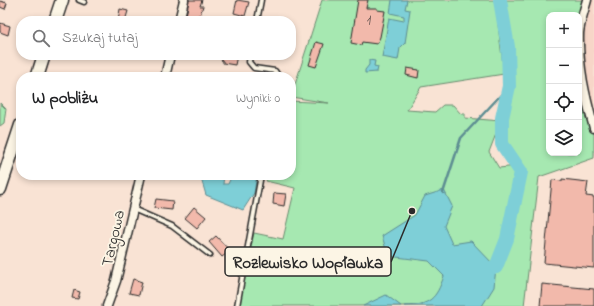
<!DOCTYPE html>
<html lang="pl">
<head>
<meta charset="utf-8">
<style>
  body { margin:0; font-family:"Indie Flower",sans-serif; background:#f2f2f2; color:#202124 }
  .controls { position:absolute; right:12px; top:12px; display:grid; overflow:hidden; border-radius:8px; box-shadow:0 2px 6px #0003 }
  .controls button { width:36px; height:36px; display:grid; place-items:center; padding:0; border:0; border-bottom:1px solid #e0e0e0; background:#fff; color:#202124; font:20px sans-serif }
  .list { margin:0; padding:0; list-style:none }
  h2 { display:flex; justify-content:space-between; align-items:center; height:52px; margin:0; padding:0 16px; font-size:17px }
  h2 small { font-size:13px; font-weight:400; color:#757577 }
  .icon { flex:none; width:22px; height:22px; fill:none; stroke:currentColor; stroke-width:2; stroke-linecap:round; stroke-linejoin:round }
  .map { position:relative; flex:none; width:594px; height:306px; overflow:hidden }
  .search { position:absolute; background:#fff; box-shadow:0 2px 6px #0003; left:16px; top:16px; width:280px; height:44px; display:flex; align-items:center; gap:10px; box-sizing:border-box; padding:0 14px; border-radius:16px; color:#757577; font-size:15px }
  .panel { position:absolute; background:#fff; box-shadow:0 2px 6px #0003; left:16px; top:72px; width:280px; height:108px; border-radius:16px }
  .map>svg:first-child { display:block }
  .built { fill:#f7d6c8 }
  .green { fill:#a6e8b1; stroke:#688a6e }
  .water { fill:#7ecfd7; stroke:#5d8d92 }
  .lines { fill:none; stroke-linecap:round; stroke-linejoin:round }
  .stream { stroke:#5d8d92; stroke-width:2.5 }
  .river { stroke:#7ecfd7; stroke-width:14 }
  .building { fill:#f2b9ab; stroke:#2b2b2b }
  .lane-casing { stroke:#2b2b2b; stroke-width:7 }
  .street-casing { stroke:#2b2b2b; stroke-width:11 }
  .secondary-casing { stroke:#2b2b2b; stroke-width:15 }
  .lane { stroke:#fcf5e5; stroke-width:4 }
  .street { stroke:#fcf5e5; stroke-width:8 }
  .secondary { stroke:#fcf5e5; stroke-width:12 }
  .labels { text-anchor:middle; stroke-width:3.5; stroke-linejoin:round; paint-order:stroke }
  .number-label { font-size:14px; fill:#5d4e4b }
  .street-label { font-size:16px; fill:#2b2b2b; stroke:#fcf5e5 }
  .leader { fill:none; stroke:#2b2b2b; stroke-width:1.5 }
  .callout-dot { fill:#2b2b2b; stroke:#fcf5e5; stroke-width:1.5 }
  .callout { fill:#fcf5e5; stroke:#2b2b2b; stroke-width:1.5 }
  .callout-label { font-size:17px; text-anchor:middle; font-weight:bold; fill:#2b2b2b }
</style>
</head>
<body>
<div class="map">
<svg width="594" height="306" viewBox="0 0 594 306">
  <rect width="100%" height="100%" fill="#f9e3d4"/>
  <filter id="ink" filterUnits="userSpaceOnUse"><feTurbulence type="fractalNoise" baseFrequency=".025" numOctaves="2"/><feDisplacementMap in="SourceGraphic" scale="8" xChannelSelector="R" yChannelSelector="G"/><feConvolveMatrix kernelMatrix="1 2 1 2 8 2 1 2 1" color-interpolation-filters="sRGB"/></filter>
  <g filter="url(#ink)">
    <polygon class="built" points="588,0 594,0 594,122 579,67 579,34"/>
    <g class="green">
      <polygon points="322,0 495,0 504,74 421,87 407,110 435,112 443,105 453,105 461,114 465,114 465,118 501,121 489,152 499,168 517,166 502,144 502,118 509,86 508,47 500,0 588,0 579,15 549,15 549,153 579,153 579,67 594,122 594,158 539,177 524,306 237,306 254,233 283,239 295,188 266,181 268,175 291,175 291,101 329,103 291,97"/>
      <polygon points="0,103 6,109 4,123 0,126"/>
    </g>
    <g class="water">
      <polygon points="392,0 407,0 405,9 410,10 405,43 400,48 398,60 382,57 389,18 404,21 404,16 390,13"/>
      <polygon points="369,60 375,61 374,66 378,67 377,72 365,73 365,70 369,65"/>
      <polygon points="200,175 224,175 223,184 228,184 232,175 257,175 254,193 243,210 206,195"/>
      <path d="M 444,190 L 452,206 L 444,226 L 452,244 L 471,241 L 496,267 L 494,287 L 482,306 L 405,306 C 430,305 436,299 444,276 L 429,261 L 388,256 L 382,236 L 415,215 L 425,196 Z"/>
      <polygon points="386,295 401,306 363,306"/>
    </g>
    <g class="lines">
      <polyline class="stream" points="443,193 461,138 509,86"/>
      <polyline class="river" points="496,267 507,239 521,172 502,144 502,118 509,86 508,47 500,0"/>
    </g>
    <g class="building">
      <polygon points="189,0 202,0 200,6 203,6 200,15 198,15 197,21 185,21"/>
      <polygon points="237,0 249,2 245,16 234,13"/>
      <polygon points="358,0 368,0 366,8 377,8 377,10 385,11 380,37 377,44 362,42 361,45 351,43"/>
      <polygon points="0,1 7,3 5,9 0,7"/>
      <polygon points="120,9 128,11 125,21 118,21"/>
      <polygon points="0,23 10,26 8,35 0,32"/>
      <polygon points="316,42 324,44 316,67 309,65"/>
      <polygon points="222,55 237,55 235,65 223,63 223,61 221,60"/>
      <polygon points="407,68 419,70 418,78 406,75"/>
      <polygon points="562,179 588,182 586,196 594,197 594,268 544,263 552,180 562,181"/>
      <polygon points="274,193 286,194 284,206 273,204"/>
      <polygon points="156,199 173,201 172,210 154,208"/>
      <polygon points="194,207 206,217 197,228 185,218"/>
      <polygon points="216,236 230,251 222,257 209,242"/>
      <polygon points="133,279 142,282 139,295 129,293"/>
      <polygon points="542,284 594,289 594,306 540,306"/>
      <polygon points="74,290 80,292 78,299 72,298"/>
    </g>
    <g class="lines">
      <g class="lane-casing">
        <g id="lane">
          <polyline points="79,0 84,2"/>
          <polyline points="257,21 261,0"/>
          <polyline points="250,55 249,62 254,68 275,71 279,77"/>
          <polyline points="133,209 172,226 210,255"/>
          <polyline points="237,306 261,175"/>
        </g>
      </g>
      <g class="street-casing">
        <g id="street">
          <path d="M 587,0 C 584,11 580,22 579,33 C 578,66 585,96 594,128"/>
          <polyline points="179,21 184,0"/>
          <polyline points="165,77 170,55"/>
          <polyline points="107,306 116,281 141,175"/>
        </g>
      </g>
      <g class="secondary-casing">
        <g id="secondary">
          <polyline points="55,21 62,0"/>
          <polyline points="37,77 44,55"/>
          <polyline points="0,189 21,125"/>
        </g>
      </g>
      <use href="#lane" class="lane"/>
      <use href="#street" class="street"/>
      <use href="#secondary" class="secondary"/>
    </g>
  </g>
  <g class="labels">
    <g class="number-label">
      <text x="369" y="24">1</text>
    </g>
    <g class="street-label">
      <text transform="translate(112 238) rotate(-77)" y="6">Targowa</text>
    </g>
  </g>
  <path class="leader" d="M412 211L391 262"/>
  <circle class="callout-dot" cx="412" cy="211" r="4"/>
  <rect class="callout" x="225" y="247" width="166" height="29" rx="4"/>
  <g class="callout-label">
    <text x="308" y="268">Rozlewisko Wopławka</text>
  </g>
</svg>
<div class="controls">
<button>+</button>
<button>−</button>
<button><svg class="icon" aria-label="locate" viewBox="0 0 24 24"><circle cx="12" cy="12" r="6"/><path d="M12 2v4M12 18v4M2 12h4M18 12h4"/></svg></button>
<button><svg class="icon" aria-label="layers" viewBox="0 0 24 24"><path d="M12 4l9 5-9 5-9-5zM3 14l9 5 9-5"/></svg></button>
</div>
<div class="search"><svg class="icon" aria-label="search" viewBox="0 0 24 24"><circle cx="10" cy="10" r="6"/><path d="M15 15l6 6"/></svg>Szukaj tutaj</div>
<section class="panel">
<h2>W pobliżu<small>Wyniki: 0</small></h2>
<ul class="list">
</ul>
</section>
</div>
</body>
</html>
